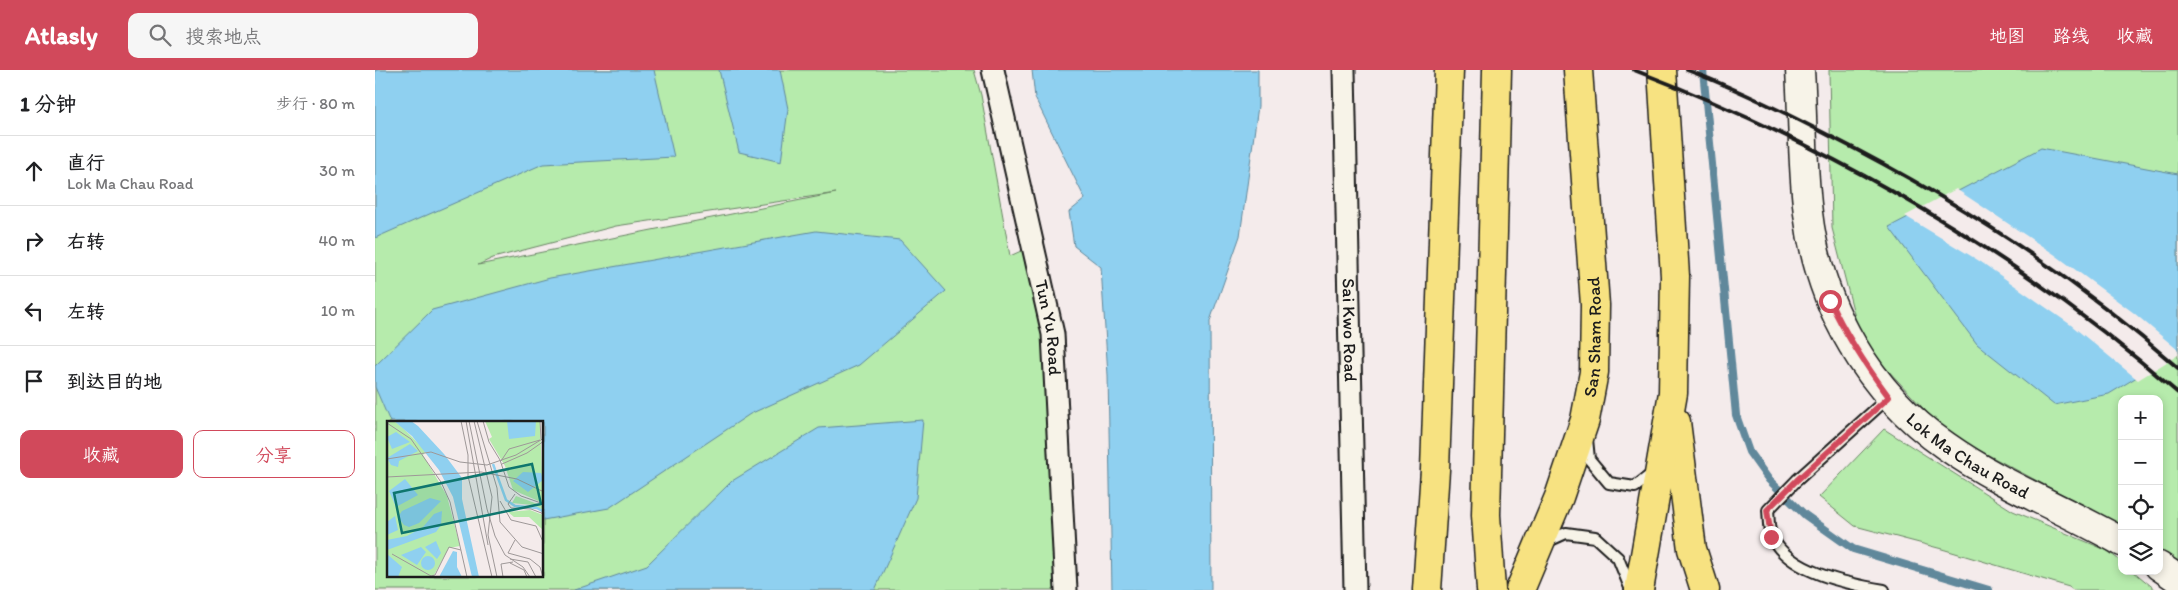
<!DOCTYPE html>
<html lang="zh">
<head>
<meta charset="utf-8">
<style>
  body { margin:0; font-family:Itim,"LXGW WenKai TC",sans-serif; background:#f6f6f6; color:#202124 }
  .controls { position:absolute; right:15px; bottom:15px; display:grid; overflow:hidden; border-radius:10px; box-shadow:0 2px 8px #0003 }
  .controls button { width:45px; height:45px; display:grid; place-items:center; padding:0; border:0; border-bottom:1px solid #e0e0e0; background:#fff; color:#202124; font:25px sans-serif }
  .stop { position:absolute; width:15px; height:15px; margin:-11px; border:4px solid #d1495b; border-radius:50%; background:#fff }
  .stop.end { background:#d1495b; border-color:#fff; box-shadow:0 1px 5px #0008 }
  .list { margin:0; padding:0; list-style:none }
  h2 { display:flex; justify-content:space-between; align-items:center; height:65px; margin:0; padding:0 20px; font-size:21px }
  h2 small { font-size:16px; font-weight:400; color:#757577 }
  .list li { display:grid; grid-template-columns:32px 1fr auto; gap:15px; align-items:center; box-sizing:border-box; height:70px; padding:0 20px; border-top:1px solid #e0e0e0 }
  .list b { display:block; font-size:19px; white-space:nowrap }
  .list p { margin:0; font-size:16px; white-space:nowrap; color:#757577 }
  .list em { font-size:16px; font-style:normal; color:#757577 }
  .actions { display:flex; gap:10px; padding:15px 20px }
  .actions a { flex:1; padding:11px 0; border:1px solid #d1495b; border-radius:10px; text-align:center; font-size:18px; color:#d1495b }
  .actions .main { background:#d1495b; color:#fff }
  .icon { flex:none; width:28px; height:28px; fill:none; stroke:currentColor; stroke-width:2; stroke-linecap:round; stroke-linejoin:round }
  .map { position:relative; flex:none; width:1803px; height:520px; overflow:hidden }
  header { display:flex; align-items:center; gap:30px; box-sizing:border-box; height:70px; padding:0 25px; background:#d1495b; color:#fff }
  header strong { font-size:24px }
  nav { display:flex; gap:28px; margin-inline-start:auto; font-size:18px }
  .search { width:350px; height:45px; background:#f6f6f6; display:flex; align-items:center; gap:12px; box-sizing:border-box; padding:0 18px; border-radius:10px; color:#757577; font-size:19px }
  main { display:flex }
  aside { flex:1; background:#fff }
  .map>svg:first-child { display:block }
  .green { fill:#b6ebac; stroke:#698464; fill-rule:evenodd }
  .water { fill:#8fd0f0; stroke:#61889b }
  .pier { fill:#f4ebeb }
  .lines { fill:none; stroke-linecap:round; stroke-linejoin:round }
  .stream { stroke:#61889b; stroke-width:8 }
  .lane-casing { stroke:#1c1c1c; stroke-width:14 }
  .street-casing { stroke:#1c1c1c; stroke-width:25 }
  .secondary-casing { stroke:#1c1c1c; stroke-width:31 }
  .primary-casing { stroke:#1c1c1c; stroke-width:31 }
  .lane { stroke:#f7f3e8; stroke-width:10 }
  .street { stroke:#f7f3e8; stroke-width:21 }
  .secondary { stroke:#f7f3e8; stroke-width:28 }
  .primary { stroke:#f7e281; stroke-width:28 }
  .rail { stroke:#1c1c1c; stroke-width:4 }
  .route { stroke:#d1495b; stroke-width:6 }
  .labels { text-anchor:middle; stroke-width:4; stroke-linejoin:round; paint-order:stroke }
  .street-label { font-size:18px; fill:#1c1c1c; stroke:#f7f3e8 }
  .inset-river { fill:none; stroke:#8fd0f0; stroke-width:2.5 }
  .inset-road { fill:none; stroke:#9e9898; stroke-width:1 }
  .view { fill:#0f766e; fill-opacity:0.15; stroke:#0f766e; stroke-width:2.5 }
  .inset-edge { fill:none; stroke:#1c1c1c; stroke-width:2.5 }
</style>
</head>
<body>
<header>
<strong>Atlasly</strong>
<div class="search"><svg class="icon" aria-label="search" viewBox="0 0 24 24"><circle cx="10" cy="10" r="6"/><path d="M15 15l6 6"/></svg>搜索地点</div>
<nav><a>地图</a><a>路线</a><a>收藏</a></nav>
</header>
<main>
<aside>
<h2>1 分钟<small>步行 · 80 m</small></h2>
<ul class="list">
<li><svg class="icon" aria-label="ahead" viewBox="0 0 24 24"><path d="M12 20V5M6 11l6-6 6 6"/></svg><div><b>直行</b><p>Lok Ma Chau Road</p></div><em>30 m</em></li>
<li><svg class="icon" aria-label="right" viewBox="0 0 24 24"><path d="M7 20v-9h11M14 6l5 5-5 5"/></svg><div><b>右转</b></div><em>40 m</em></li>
<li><svg class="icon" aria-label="left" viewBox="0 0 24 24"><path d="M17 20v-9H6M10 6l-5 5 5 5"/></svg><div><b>左转</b></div><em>10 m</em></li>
<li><svg class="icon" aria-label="arrive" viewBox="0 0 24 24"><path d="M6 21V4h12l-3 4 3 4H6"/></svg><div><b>到达目的地</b></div></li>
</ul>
<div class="actions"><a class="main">收藏</a><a>分享</a></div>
</aside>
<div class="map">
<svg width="1803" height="520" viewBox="0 0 1803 520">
  <rect width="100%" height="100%" fill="#f4ebeb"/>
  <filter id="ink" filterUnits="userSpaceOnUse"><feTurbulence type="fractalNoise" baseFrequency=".02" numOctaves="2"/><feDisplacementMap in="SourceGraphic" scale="10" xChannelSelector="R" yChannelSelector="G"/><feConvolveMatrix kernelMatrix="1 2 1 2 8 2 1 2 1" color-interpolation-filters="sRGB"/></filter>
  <g filter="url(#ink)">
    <g class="green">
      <path d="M 0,0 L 599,0 L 606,25 L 635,186 L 657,176 L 678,264 L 685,520 L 0,520 ZM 461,123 L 103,195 L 118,188 L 241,156 ZM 14,352 L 168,352 L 168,506 L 14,506 Z"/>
      <polygon points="1454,0 1803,0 1803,492 1784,480 1784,329 1747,329 1747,456 1570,362 1486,271 1457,158"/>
      <polygon points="1509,359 1638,441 1731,480 1747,492 1747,501 1758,501 1781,520 1698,520 1694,517 1567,479 1480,456 1444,427"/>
    </g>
    <g class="water">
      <polygon points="0,0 279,0 299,87 168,94 0,168"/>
      <polygon points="344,0 405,0 413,39 406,92 364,82"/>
      <polygon points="657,0 883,0 883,36 865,166 835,251 836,520 737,520 733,305 726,197 699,176 694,142 710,129 660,28"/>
      <polygon points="1666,78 1803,104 1803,282 1734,324 1679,335 1602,274 1514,157"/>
      <polygon points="441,161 525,170 571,221 484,295 375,344 234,438 168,450 168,352 15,352 0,317 0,296 57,240 175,208"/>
      <polygon points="548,350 541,428 500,520 199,520 272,495 357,411 444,358"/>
    </g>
    <polygon class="pier" points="1581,119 1679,184 1759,243 1803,280 1803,285 1763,310 1696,255 1606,192 1530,146"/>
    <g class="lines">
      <polyline class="stream" points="1328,0 1361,345 1374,382 1394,410 1430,445 1478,479 1614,520"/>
      <g class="lane-casing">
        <g id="lane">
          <polyline points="1212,369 1214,389 1234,413 1260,417 1278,403"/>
          <polyline points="1171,472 1191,463 1220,467 1243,488 1256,520"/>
          <path d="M 1509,520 C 1474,514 1414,503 1397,467 C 1393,460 1394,448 1393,440 L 1422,410 L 1514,327"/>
        </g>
      </g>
      <g class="street-casing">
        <g id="street">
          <path id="s1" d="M 618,0 L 678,264 L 691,520"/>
          <path id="s2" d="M 969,0 L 980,520"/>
        </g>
      </g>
      <g class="secondary-casing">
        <g id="secondary">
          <path id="s3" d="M 1425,0 C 1428,48 1427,96 1433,143 C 1444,236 1494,323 1571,376 C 1626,415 1689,439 1747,472"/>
          <polyline points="1784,496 1803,509"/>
        </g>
      </g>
      <g class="primary-casing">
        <g id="primary">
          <polyline points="1301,352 1317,479 1330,520"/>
          <polyline points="1052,520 1060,400 1074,0"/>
          <polyline points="1116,520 1111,445 1122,0"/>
          <path id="s4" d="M 1145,520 L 1184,427 L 1210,350 L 1219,302 L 1220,235 L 1203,0"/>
          <polyline points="1264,520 1298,323 1300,206 1287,0"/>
        </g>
      </g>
      <use href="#lane" class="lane"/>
      <use href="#street" class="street"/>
      <use href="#secondary" class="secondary"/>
      <use href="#primary" class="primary"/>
      <g class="rail">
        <path d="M 1259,0 C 1457,76 1642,183 1803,323"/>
        <path d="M 1312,0 C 1360,18 1407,41 1453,65 C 1578,128 1698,205 1803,298"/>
      </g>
    </g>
  </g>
  <g class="lines" filter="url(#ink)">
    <path class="route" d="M 1396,467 L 1392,440 L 1422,410 L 1514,327 C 1491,296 1471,266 1455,231"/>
  </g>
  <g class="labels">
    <g class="street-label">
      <text dy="6" stroke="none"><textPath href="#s1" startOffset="264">Tun Yu Road</textPath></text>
      <text dy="6" stroke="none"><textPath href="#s2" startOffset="260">Sai Kwo Road</textPath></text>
      <text dy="6" stroke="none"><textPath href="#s4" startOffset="266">San Sham Road</textPath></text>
      <text dy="6" stroke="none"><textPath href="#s3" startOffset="446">Lok Ma Chau Road</textPath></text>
    </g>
  </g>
  <g transform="translate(12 351)">
    <rect width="156" height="156" fill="#f4ebeb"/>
    <path d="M 0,0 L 7,0 L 16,7 L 39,30 L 36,34 L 60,75 L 73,125 L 62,127 L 46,156 L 0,156 ZM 98,0 L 153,0 L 156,82 L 126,69 L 118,45 L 102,18 L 105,16 ZM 129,75 L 156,85 L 156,90 L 146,84 L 125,82 ZM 143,89 L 156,94 L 156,109 L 142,96 L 127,96 L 121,91 Z" fill="#b6ebac"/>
    <path d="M 7,0 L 24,0 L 31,5 L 57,33 L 75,57 L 75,78 L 92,156 L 85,156 L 66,76 L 52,49 L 25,15 ZM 120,0 L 149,0 L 148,15 L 122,18 ZM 9,11 L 23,21 L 5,28 L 0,16 ZM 23,23 L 31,30 L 12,40 L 11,46 L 4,44 L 0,37 ZM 136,51 L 154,52 L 156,59 L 141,71 L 126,60 ZM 18,58 L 31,74 L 9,86 L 2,70 ZM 43,77 L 54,80 L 32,102 L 22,106 L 17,104 L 11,96 L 15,90 ZM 55,90 L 54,104 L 49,111 L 0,129 L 0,119 L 20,115 L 36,106 L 47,93 ZM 8,95 L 11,109 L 0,114 L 0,101 ZM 49,120 L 54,132 L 50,138 L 38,126 ZM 34,126 L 39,131 L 30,144 L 14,134 ZM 66,130 L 70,131 L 70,146 L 75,156 L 52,156 ZM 0,133 L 15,146 L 11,156 L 0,156 ZM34 142a7 7 0 1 1 14 0a7 7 0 1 1-14 0Z" fill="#8fd0f0"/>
    <path class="inset-river" d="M 106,43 L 119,79 L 128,85 L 150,87 L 157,91"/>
    <path class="inset-road" d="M 74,0 L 81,34 L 81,55 L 105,156M 79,0 L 101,124M 82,0 L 100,88 L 108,115 L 118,134 L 136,146 L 143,156M 87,0 L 105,76 L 101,114 L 110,156M 90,0 L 110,67 L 113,101 L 135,126 L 157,133M 96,0 L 102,21 L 113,39 L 122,66 L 134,75 L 157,83M 153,0 L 154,18M 0,2 L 24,18 L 54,61 L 63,81 L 80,156M 0,38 L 44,31 L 73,41 L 100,44 L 129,34 L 157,17M 114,40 L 122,28 L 153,19M 115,43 L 140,32 L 157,20M 0,56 L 94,51 L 130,58 L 157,71M 128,73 L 121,83 L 124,87 L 144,88 L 157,93M 113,80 L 124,99 L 149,105 L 157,123M 128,119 L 121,132 L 143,138 L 153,146 L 156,156M 5,133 L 44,155 L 48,154 L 62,126 L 74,129M 123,138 L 141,141 L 149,156M 123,142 L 137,149 L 140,156M 116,156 L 114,143 L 126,141"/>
    <path class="view" d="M 145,43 L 154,83 L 15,112 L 7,72 Z"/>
    <rect width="156" height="156" class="inset-edge"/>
  </g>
</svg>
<div class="controls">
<button>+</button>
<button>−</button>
<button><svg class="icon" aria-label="locate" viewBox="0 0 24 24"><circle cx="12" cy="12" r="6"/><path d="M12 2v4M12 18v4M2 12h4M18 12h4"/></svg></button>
<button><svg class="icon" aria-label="layers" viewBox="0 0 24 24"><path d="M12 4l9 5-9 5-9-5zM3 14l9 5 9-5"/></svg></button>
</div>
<div class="stop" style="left:1455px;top:231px"></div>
<div class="stop end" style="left:1396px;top:467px"></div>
</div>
</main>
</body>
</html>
